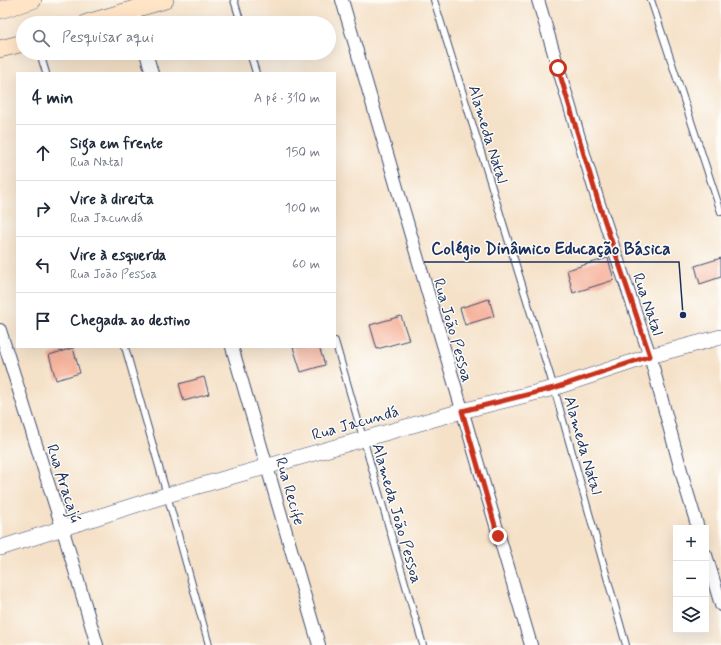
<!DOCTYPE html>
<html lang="pt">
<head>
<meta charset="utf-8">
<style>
  body { margin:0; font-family:Mynerve,sans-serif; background:#f2f2f3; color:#1f2937 }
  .controls { position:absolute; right:12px; bottom:12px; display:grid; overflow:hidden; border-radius:0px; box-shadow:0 4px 16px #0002 }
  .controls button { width:36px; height:36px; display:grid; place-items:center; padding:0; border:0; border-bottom:1px solid #e0e1e3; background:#fff; color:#1f2937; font:20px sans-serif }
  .stop { position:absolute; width:12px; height:12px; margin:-9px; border:3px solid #c8321e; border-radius:50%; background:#fff }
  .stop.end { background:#c8321e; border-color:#fff; box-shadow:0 1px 4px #0008 }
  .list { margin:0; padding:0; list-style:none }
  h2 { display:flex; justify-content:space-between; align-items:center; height:52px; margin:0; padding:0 16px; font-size:17px }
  h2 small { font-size:13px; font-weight:400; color:#747a83 }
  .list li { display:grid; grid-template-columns:26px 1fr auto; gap:12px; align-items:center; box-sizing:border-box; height:56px; padding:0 16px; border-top:1px solid #e0e1e3 }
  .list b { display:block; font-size:15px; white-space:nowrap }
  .list p { margin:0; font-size:13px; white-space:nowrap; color:#747a83 }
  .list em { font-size:13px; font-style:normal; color:#747a83 }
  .icon { flex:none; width:22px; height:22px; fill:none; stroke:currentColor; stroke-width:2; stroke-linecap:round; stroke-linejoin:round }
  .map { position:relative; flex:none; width:721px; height:645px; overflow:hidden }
  .search { position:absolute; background:#fff; box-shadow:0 4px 16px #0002; left:16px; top:16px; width:320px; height:44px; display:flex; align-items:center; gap:10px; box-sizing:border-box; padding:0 14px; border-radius:22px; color:#747a83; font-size:15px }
  .panel { position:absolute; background:#fff; box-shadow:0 4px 16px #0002; left:16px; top:72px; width:320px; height:276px; border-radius:0px }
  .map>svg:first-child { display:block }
  .building { fill:#f6b19a }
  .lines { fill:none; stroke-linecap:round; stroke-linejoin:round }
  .service-casing { stroke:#3c4a6e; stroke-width:8 }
  .minor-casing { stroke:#3c4a6e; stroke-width:14 }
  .tertiary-casing { stroke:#3c4a6e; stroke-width:16 }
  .secondary-casing { stroke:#3c4a6e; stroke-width:18 }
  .service { stroke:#fff; stroke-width:6 }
  .minor { stroke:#fff; stroke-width:12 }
  .tertiary { stroke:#fff; stroke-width:15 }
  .secondary { stroke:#ffe4c6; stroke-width:17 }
  .route { stroke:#c8321e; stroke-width:5 }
  .labels { text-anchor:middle; stroke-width:3; stroke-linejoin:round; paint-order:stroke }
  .street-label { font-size:16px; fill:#1b2f5e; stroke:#fdfcf7 }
  .leader { fill:none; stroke:#1b2f5e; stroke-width:1.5 }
  .callout-dot { fill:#1b2f5e; stroke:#fdfcf7; stroke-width:1.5 }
  .callout-label { font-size:17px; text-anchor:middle; font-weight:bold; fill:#1b2f5e; stroke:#fdfcf7; stroke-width:3; stroke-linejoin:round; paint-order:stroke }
</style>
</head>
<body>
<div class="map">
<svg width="721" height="645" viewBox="0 0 721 645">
  <rect width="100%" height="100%" fill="#fdfcf7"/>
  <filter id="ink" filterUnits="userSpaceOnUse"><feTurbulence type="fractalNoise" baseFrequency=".025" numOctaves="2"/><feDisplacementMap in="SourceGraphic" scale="8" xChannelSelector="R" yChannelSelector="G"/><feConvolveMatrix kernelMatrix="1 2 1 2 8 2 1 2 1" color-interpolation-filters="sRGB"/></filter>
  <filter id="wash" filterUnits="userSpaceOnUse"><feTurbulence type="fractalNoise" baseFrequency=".012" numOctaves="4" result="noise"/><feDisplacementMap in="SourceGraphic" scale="16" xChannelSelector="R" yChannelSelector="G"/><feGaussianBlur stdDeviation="0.9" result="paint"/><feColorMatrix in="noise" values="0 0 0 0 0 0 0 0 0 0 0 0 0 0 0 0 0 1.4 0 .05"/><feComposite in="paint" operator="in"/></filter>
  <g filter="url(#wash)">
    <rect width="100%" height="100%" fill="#f5e1c8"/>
    <g id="blocks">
      <g class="building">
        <polygon points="608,258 614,280 573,293 567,270"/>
        <polygon points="721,258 721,277 700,284 695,266"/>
        <polygon points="489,299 494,316 465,325 460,308"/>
        <polygon points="401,316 409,340 377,349 370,325"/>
        <polygon points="293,347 319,347 325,365 301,372"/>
        <polygon points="73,348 80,373 56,380 49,355"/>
        <polygon points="204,377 209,394 184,401 179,384"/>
      </g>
    </g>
  </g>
  <g filter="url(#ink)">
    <use href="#blocks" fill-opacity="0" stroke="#3c4a6e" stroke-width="1"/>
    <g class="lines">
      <g class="service-casing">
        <g id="service">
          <polyline points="234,0 241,23"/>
          <polyline points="434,0 554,388 626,645"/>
          <polyline points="651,0 721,212"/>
          <polyline points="40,53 46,73"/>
          <polyline points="250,53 256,73"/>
          <polyline points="335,341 423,645"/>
          <polyline points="125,347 167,495 209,645"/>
        </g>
      </g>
      <g class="minor-casing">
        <g id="minor">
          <polyline points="342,0 531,645"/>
          <polyline points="538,0 598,201 650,356 685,485 698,528"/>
          <polyline points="133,9 137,23"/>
          <polyline points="146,53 152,73"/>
          <polyline points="0,330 62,527 97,645"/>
          <polyline points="232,347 319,645"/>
          <polyline points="706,555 721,605"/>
        </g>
      </g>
      <g class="tertiary-casing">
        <polyline id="tertiary" points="0,548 167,495 462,411 554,388 650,356 721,337"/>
      </g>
      <g class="secondary-casing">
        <g id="secondary">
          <polyline points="0,10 33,0"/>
          <polyline points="87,23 165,0"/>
          <polyline points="0,49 23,43"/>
        </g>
      </g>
      <use href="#service" class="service"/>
      <use href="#minor" class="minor"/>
      <use href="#tertiary" class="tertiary"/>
      <use href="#secondary" class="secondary"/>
    </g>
  </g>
  <g class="lines" filter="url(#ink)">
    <polyline class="route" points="498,536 462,411 554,388 650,356 598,201 558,68"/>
  </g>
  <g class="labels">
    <g class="street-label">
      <text transform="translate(489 134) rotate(73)" y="6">Alameda Natal</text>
      <text transform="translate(649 304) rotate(71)" y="6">Rua Natal</text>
      <text transform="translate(454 330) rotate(74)" y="6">Rua João Pessoa</text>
      <text transform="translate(355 422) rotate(-16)" y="6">Rua Jacundá</text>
      <text transform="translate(584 445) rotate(74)" y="6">Alameda Natal</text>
      <text transform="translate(65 483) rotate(72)" y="6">Rua Aracajú</text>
      <text transform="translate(291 491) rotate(74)" y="6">Rua Recife</text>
      <text transform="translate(398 513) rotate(74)" y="6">Alameda João Pessoa</text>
    </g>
  </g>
  <path class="leader" d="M683 315L679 262H424"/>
  <circle class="callout-dot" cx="683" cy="315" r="4"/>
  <g class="callout-label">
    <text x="551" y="254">Colégio Dinâmico Educação Básica</text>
  </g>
</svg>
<div class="controls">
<button>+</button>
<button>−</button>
<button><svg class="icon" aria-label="layers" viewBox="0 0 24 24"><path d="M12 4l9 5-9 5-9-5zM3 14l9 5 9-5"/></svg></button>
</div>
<div class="stop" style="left:558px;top:68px"></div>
<div class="stop end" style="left:498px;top:536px"></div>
<div class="search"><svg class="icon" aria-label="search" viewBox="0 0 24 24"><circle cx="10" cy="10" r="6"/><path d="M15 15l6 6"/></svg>Pesquisar aqui</div>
<section class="panel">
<h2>4 min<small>A pé · 310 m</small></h2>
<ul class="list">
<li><svg class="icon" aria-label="ahead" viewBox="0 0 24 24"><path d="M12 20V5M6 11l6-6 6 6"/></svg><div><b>Siga em frente</b><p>Rua Natal</p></div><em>150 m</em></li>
<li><svg class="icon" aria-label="right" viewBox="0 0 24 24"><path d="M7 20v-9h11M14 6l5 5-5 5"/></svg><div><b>Vire à direita</b><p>Rua Jacundá</p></div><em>100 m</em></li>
<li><svg class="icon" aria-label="left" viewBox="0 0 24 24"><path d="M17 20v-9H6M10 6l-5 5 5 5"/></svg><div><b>Vire à esquerda</b><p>Rua João Pessoa</p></div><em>60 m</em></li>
<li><svg class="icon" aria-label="arrive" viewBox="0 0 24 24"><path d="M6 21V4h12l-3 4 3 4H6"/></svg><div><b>Chegada ao destino</b></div></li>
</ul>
</section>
</div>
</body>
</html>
